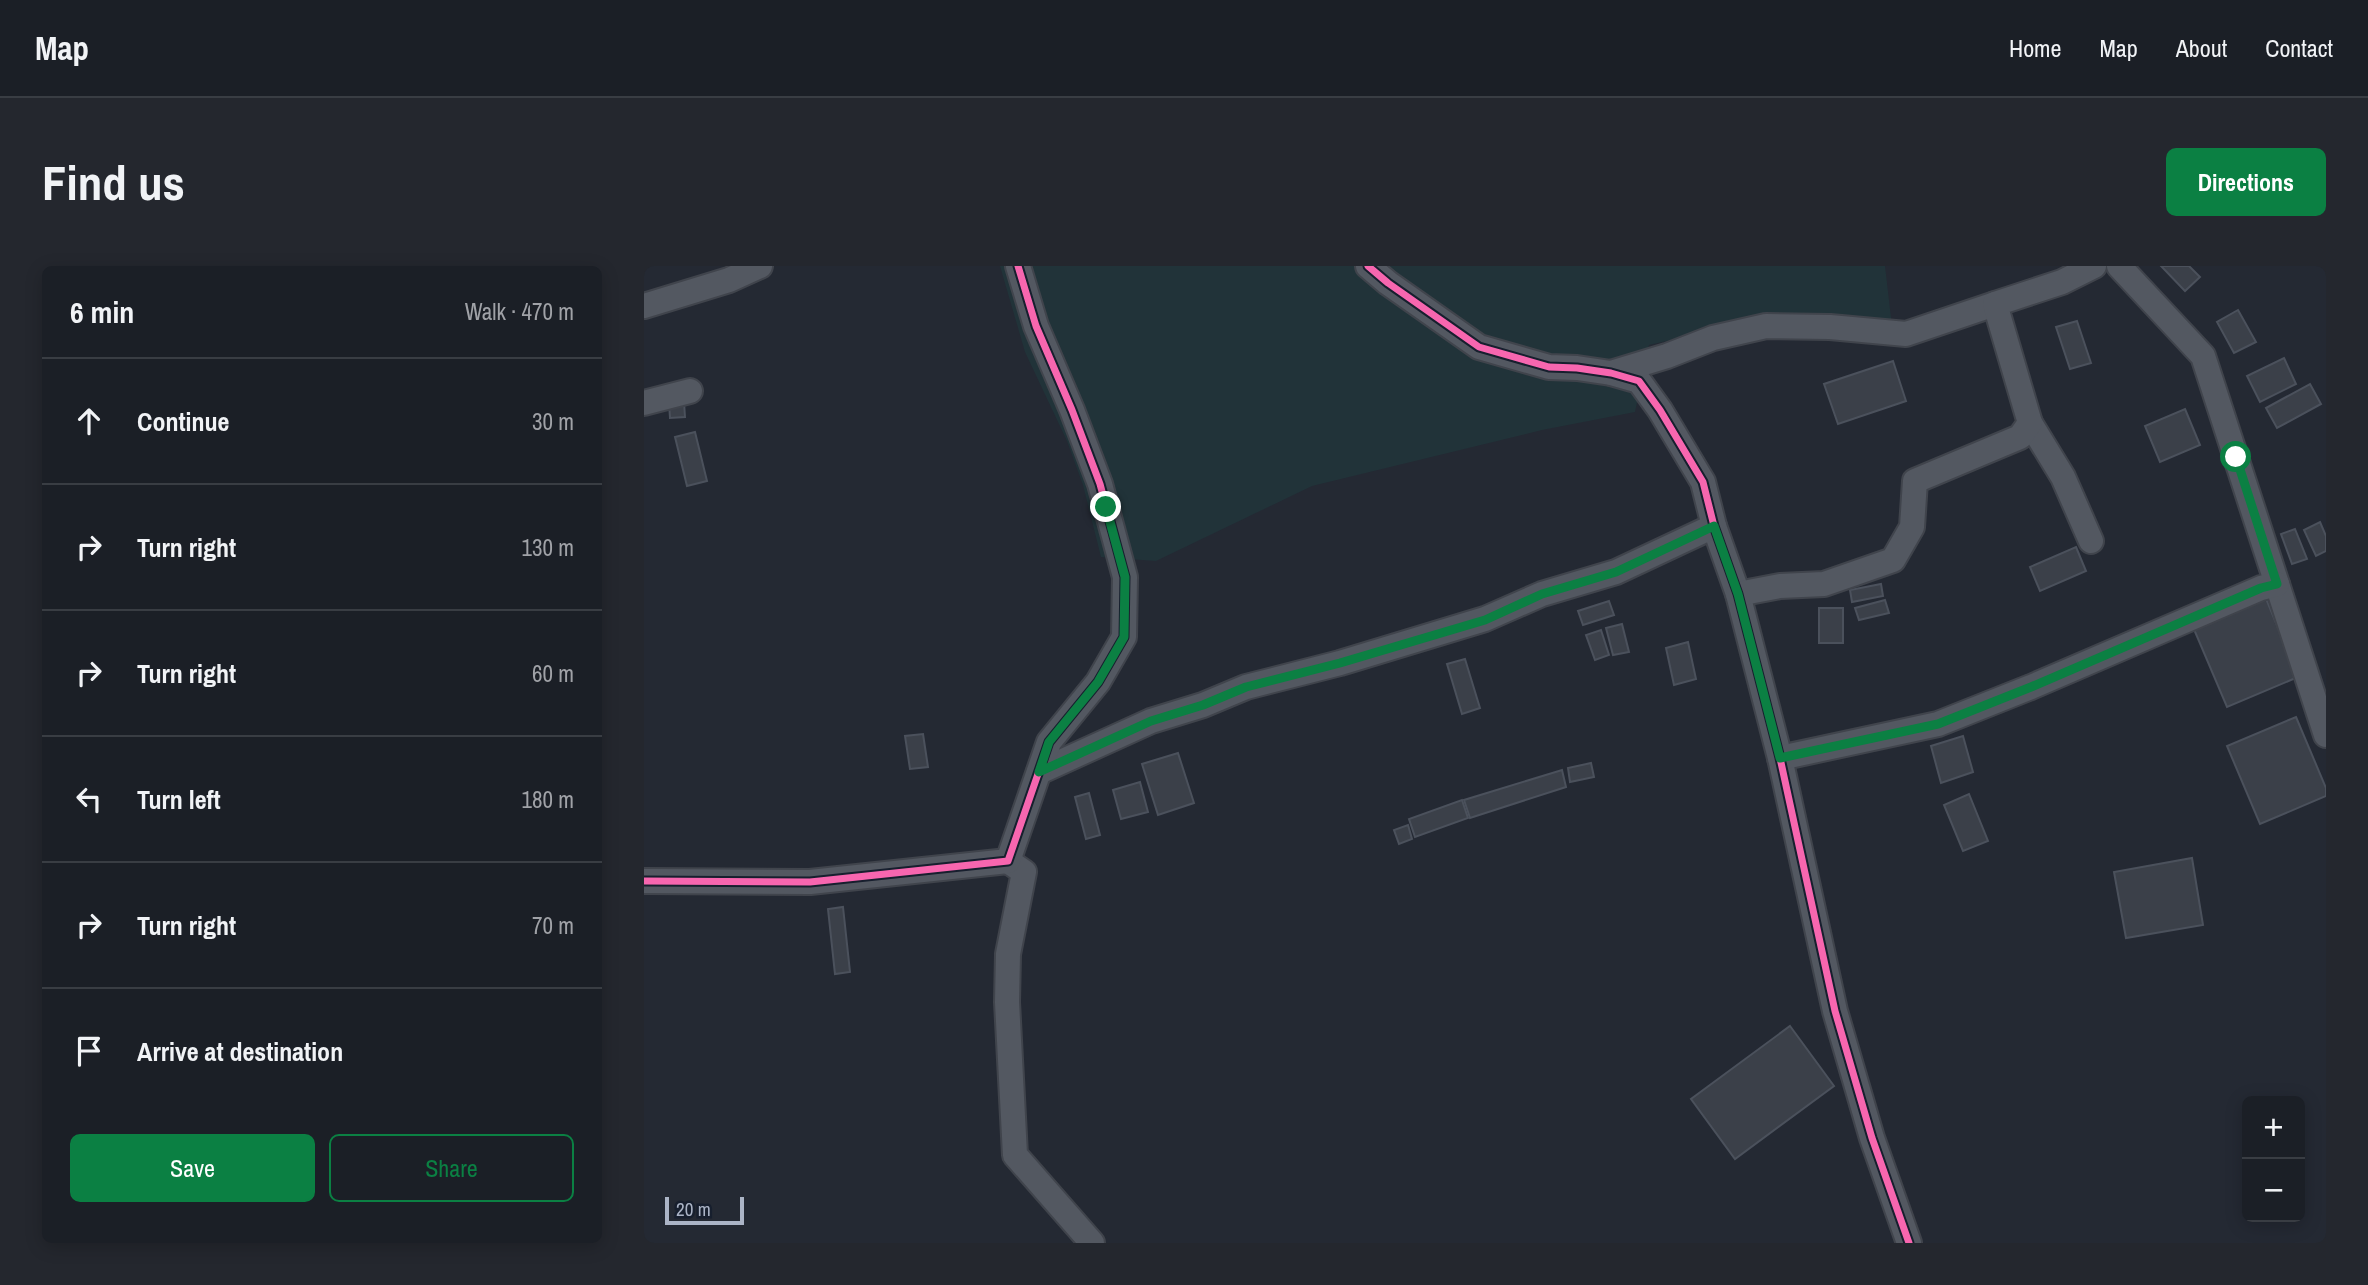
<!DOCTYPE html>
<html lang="en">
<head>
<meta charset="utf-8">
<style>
  body { margin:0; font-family:"Archivo Narrow",sans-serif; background:#24272e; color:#f1f3f6 }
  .controls { position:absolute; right:21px; bottom:21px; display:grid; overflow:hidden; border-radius:10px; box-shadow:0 4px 18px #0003 }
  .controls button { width:63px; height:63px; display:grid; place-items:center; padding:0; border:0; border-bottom:2px solid #393d43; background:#1b1f26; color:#f1f3f6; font:35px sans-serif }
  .scale { position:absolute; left:21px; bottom:18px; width:79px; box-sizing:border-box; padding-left:7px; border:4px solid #abb4c6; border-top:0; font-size:19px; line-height:24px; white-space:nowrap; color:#abb4c6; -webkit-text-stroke:5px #171f2e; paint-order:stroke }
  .stop { position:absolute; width:21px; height:21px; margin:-16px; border:5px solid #0b8043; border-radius:50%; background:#fff }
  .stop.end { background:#0b8043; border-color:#fff; box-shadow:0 2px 7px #0008 }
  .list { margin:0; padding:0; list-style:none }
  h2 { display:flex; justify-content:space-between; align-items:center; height:91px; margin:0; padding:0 28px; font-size:30px }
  h2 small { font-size:23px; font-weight:400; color:#a0a2a7 }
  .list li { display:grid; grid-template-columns:46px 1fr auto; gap:21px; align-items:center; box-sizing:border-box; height:126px; padding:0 28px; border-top:2px solid #393d43 }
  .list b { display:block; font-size:26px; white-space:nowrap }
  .list em { font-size:23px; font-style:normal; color:#a0a2a7 }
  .actions { display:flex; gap:14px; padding:21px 28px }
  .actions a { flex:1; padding:16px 0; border:2px solid #0b8043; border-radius:10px; text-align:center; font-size:24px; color:#0b8043 }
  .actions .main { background:#0b8043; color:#fff }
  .icon { flex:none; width:38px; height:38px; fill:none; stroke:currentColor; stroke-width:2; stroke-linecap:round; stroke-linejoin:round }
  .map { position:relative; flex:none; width:1682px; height:977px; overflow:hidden; border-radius:10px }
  header { display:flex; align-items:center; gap:42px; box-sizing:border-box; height:98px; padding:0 35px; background:#1b1f26; border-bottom:2px solid #393d43 }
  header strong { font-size:33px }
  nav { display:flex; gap:38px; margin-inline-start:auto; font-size:24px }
  .intro { display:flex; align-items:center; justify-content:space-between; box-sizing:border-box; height:168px; padding:0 42px }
  h1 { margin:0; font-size:49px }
  .button { padding:18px 32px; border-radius:10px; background:#0b8043; color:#fff; font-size:24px; font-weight:700 }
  main { display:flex; gap:42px; padding:0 42px }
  aside { flex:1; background:#1b1f26; border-radius:10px; box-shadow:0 4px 18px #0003 }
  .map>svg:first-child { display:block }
  .green { fill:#213339 }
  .building { fill:#3b4049; stroke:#4b515c; stroke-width:2 }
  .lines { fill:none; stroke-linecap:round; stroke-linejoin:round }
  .minor-casing { stroke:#40444c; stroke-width:28 }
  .minor { stroke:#535861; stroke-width:24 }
  .cycleway-casing { stroke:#171f2e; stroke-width:11 }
  .cycleway { stroke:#f766af; stroke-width:7 }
  .route { stroke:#0b8043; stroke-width:9 }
</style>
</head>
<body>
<header>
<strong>Map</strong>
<nav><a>Home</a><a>Map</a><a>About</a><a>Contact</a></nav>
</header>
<div class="intro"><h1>Find us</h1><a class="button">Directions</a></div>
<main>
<aside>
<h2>6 min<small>Walk · 470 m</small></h2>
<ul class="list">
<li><svg class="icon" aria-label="ahead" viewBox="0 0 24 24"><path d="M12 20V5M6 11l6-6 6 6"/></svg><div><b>Continue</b></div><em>30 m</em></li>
<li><svg class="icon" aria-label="right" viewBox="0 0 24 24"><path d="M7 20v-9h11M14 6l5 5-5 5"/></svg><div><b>Turn right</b></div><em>130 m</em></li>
<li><svg class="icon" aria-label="right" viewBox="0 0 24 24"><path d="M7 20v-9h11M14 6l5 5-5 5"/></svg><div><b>Turn right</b></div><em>60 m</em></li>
<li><svg class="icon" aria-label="left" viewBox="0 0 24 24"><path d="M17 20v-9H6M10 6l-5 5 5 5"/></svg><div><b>Turn left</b></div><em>180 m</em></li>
<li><svg class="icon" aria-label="right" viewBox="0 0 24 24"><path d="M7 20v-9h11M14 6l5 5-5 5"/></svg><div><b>Turn right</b></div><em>70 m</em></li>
<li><svg class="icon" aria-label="arrive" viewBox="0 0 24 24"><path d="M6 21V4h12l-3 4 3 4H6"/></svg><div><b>Arrive at destination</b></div></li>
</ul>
<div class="actions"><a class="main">Save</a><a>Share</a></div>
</aside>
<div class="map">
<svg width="1682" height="977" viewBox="0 0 1682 977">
  <rect width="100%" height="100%" fill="#242933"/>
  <polygon class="green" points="356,0 1241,0 1248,60 1237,64 1145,47 1005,79 991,146 898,164 668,220 512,295 457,291 439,219 423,175 381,86"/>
  <g class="building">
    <polygon points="1517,0 1545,0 1556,11 1541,25"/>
    <polygon points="1594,44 1612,76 1590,87 1573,56"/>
    <polygon points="1433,55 1447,97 1426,103 1412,61"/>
    <polygon points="1640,92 1652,118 1616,136 1603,110"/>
    <polygon points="1249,95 1262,135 1194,158 1180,118"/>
    <polygon points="1666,118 1677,138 1633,162 1622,142"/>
    <polygon points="40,136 41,151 26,152 25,137"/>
    <polygon points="1541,143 1556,179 1516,196 1501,160"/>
    <polygon points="51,166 63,215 43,220 31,171"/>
    <polygon points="1676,256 1682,270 1682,285 1672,290 1660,264"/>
    <polygon points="1651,263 1663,293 1648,298 1637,268"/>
    <polygon points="1432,281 1442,305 1396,325 1386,301"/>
    <polygon points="1237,318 1239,330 1208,336 1206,324"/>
    <polygon points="1621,330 1654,411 1583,441 1549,361"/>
    <polygon points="1241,334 1245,347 1215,354 1211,342"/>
    <polygon points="965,335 970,349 939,359 934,345"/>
    <rect x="1175" y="342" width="24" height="35"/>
    <polygon points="978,358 985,386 969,389 962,362"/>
    <polygon points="957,364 965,389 951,394 942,369"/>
    <polygon points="1044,376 1052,413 1030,419 1022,382"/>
    <polygon points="821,393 836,442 818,448 803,398"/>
    <polygon points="1652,451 1682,522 1682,530 1616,558 1583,480"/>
    <polygon points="279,468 284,501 266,503 261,470"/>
    <polygon points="1319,470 1329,506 1297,517 1287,480"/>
    <polygon points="534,487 550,537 514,549 498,498"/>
    <polygon points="947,497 950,511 926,516 924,502"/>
    <polygon points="918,504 922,521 826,552 820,534"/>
    <polygon points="496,516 504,546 477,553 469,524"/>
    <polygon points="445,527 456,569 442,573 431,531"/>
    <polygon points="1325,528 1344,575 1319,585 1300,539"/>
    <polygon points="818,534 824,552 771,571 765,553"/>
    <polygon points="764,559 768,573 755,578 750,564"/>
    <polygon points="1548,592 1559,659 1482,672 1470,606"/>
    <polygon points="199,641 206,706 191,708 184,643"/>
    <polygon points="1146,760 1190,820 1091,893 1047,833"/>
  </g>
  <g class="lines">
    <g class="minor-casing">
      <g id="minor">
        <polyline points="724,0 744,17 835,81 905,101 933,102 967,107 995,115 1016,144 1059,216 1070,260 1094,328 1136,492 1191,745 1228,872 1265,977"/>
        <polyline points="1475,0 1559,90 1682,469"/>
        <polyline points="0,40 85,14 116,0"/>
        <polyline points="967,107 1023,90 1069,72 1122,60 1186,61 1262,68 1351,38"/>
        <polyline points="0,137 46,125"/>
        <polyline points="1386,157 1419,211 1447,275"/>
        <polyline points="1094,328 1136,320 1180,318 1249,294 1268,261 1271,215 1376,171 1386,157 1351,38 1418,16 1450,0"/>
        <polyline points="1136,492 1294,458 1387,421 1617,322 1633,318"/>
        <polyline points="395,506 507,455 559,439 602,421 696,397 841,353 898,328 972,306 1070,260"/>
        <polyline points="364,595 380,606 364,688 363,736 371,889 448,977"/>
        <polyline points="0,615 166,616 364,595 405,476 454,416 480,371 481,311 456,218 428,144 392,60 374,0"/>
      </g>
    </g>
    <use href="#minor" class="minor"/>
    <g class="cycleway-casing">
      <g id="cycleway">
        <polyline points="724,0 744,17 835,81 905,101 933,102 967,107 995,115 1016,144 1059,216 1070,260 1094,328 1136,492 1191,745 1228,872 1265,977"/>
        <polyline points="0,615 166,616 364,595 405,476 454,416 480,371 481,311 456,218 428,144 392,60 374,0"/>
      </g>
    </g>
    <use href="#cycleway" class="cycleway"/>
  </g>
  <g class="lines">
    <polyline class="route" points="462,241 481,311 480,371 454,416 405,476 395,506 507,455 559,439 602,421 696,397 841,354 898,328 972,306 1070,260 1094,328 1136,492 1294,458 1387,421 1617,322 1633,318 1592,191"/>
  </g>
</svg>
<div class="controls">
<button>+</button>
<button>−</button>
</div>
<div class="scale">20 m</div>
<div class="stop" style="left:1592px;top:191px"></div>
<div class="stop end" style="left:462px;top:241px"></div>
</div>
</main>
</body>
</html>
